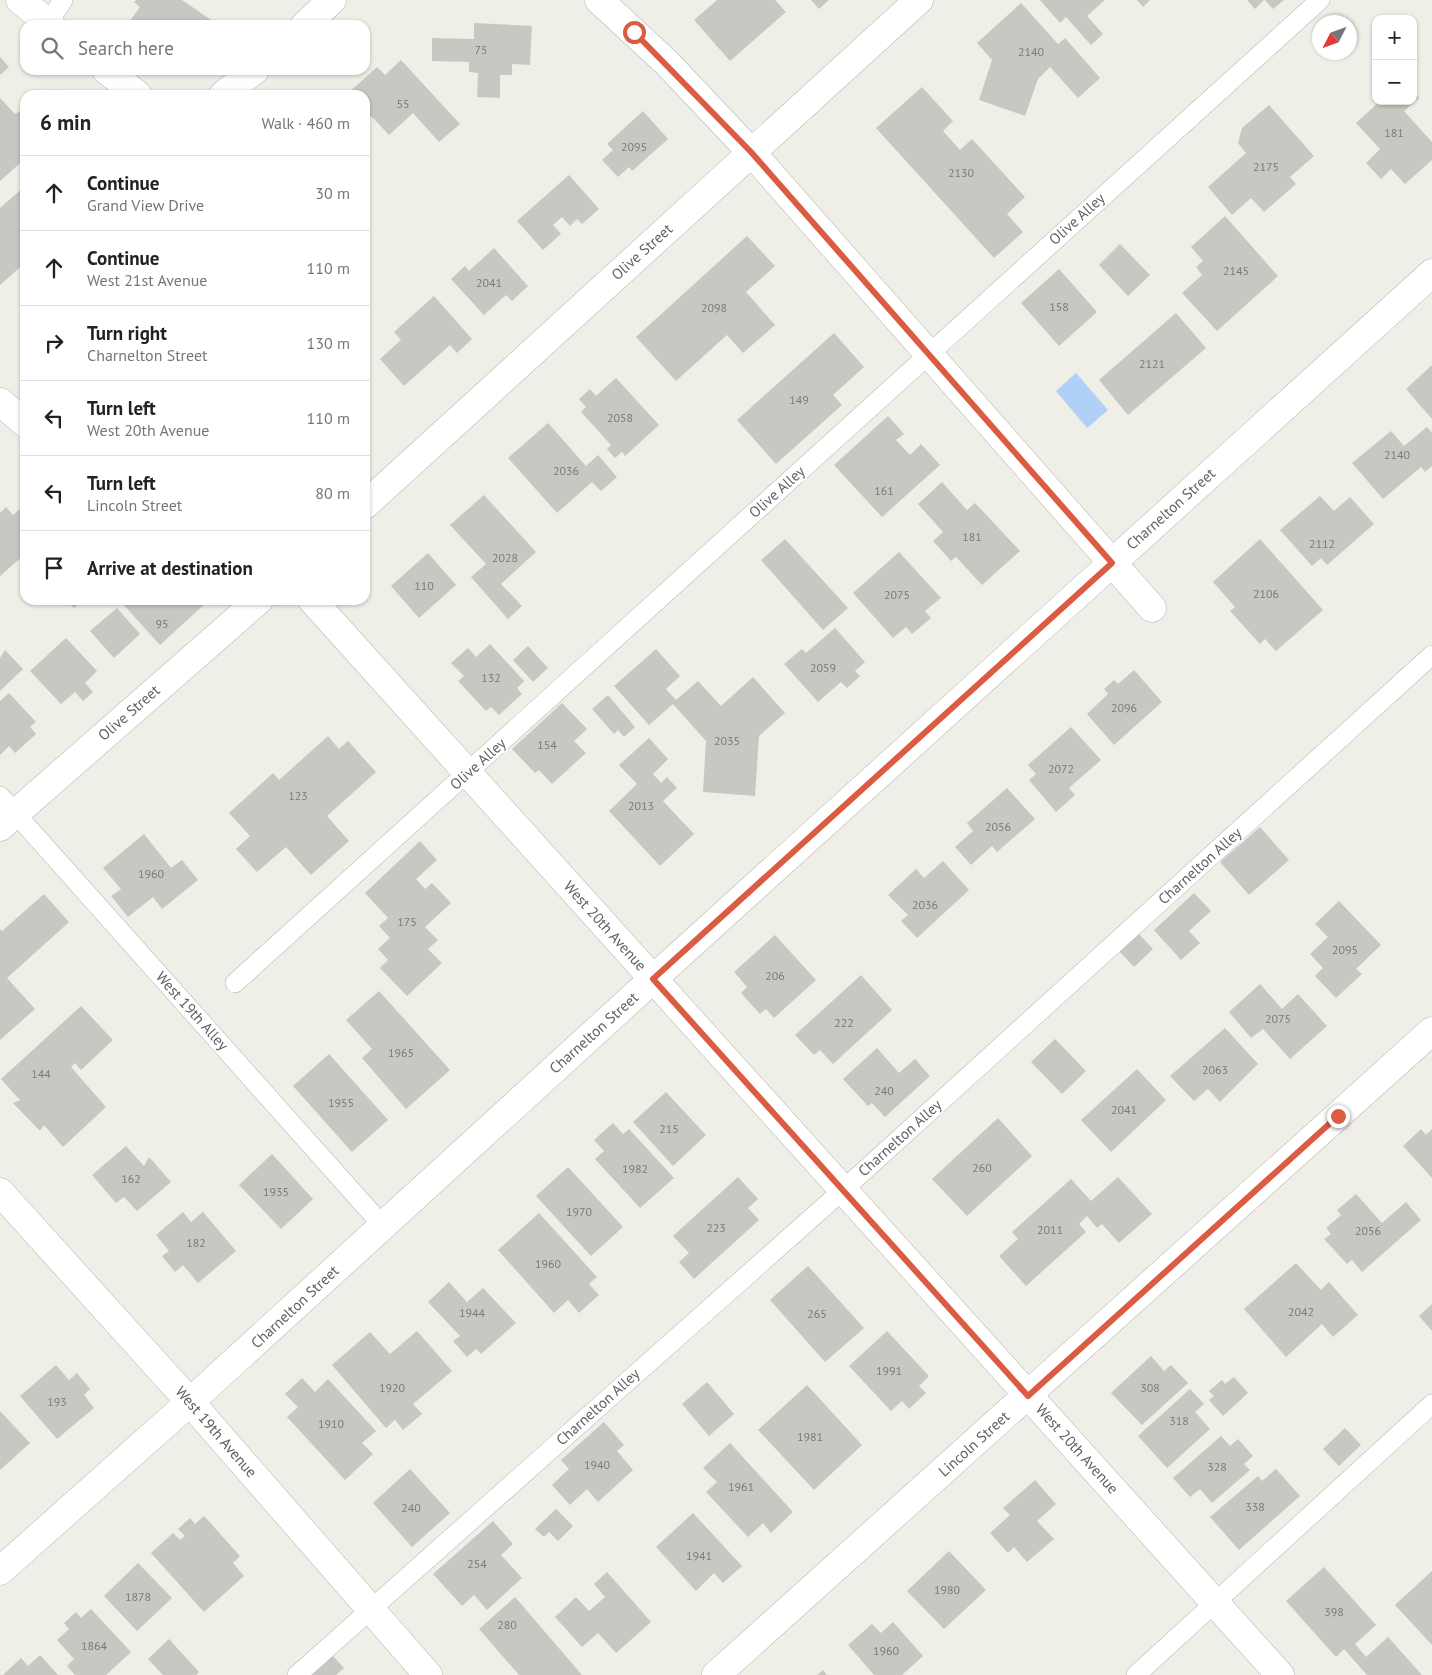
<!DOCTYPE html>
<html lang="en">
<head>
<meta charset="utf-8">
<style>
  body { margin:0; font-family:"PT Sans",sans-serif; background:#f6f6f6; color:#222 }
  .controls { position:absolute; right:15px; top:15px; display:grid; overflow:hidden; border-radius:10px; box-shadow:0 1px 4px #0004 }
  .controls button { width:45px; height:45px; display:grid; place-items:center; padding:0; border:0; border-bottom:1px solid #e0e0e0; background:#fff; color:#222; font:25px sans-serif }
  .compass { position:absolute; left:1312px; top:15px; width:45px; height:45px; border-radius:50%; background:#fff; box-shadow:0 1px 4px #0004; rotate:228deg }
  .stop { position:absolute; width:15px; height:15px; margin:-11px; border:4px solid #db5c42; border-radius:50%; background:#fff }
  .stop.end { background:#db5c42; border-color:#fff; box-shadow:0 1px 5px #0008 }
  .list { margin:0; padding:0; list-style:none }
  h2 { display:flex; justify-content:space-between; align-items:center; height:65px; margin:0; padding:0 20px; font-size:21px }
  h2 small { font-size:16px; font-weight:400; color:#767676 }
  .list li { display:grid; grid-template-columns:32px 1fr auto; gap:15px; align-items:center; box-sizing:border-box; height:75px; padding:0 20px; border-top:1px solid #e0e0e0 }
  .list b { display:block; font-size:19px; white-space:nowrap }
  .list p { margin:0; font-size:16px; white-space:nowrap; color:#767676 }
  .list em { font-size:16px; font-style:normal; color:#767676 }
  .icon { flex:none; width:28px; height:28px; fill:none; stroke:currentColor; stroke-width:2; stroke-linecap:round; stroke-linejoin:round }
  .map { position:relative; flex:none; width:1432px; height:1675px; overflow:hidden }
  .search { position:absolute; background:#fff; box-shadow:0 1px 4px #0004; left:20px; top:20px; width:350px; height:55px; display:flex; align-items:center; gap:12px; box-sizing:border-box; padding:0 18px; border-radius:15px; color:#767676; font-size:19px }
  .panel { position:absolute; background:#fff; box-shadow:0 1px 4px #0004; left:20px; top:90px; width:350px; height:515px; border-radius:15px }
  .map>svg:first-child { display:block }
  .water { fill:#afd1f8 }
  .building { fill:#c8c8c2 }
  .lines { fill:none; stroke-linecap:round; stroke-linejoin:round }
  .service-casing { stroke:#b4b6ba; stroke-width:20 }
  .minor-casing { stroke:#b4b6ba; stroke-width:29 }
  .tertiary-casing { stroke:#b4b6ba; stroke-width:29 }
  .service { stroke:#fff; stroke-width:19 }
  .minor { stroke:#fff; stroke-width:28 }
  .tertiary { stroke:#fff; stroke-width:28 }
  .route { stroke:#db5c42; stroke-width:6 }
  .labels { text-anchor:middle; stroke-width:4; stroke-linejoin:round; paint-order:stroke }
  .number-label { font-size:12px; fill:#797b7d }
  .street-label { font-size:15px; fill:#5f6166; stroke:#fff }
</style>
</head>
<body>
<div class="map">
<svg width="1432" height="1675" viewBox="0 0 1432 1675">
  <rect width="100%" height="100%" fill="#efeee7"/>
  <polygon class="water" points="1076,373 1108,410 1087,428 1056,391"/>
  <g class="building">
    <polygon points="136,0 182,0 214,22 212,25 127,25 140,7 134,2"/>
    <polygon points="717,0 775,0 786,12 730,61 694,20"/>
    <polygon points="811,0 829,0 819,9"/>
    <polygon points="1040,0 1105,0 1087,16 1103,34 1091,45 1066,17 1060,23"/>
    <polygon points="1137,0 1150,0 1143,7"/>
    <polygon points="1247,0 1264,0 1255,9"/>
    <polygon points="1265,0 1284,0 1273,9"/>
    <polygon points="1021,3 1058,44 1065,38 1100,78 1078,98 1050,67 1038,79 1025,116 979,100 992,60 977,43"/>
    <polygon points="474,23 532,26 530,65 512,64 512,75 500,75 500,98 477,97 478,73 469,72 469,62 432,61 432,38 474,39"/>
    <polygon points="0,57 9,67 0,75"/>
    <polygon points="401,60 460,124 439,142 413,113 389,135 371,116 365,122 365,95 346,95 377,67 385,75"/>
    <polygon points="922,87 953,121 943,131 960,150 972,139 1025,197 1007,214 1023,232 994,258 876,128"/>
    <polygon points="56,89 62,95 49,95"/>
    <polygon points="1413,92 1419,98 1404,111 1432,142 1432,160 1405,184 1391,169 1381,179 1366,163 1380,149 1356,123 1380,101 1413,101"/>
    <polygon points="0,98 15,114 25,108 25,159 0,181"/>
    <polygon points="1269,105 1314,156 1290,177 1296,184 1264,212 1251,198 1232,215 1208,187 1246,153 1238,143 1242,128"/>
    <polygon points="643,111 668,139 632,171 629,167 618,177 602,160 613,150 607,144"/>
    <polygon points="569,175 599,209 582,224 577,219 570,226 562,217 553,225 561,234 543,250 517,221"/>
    <polygon points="25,186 25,263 0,285 0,208"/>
    <polygon points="1225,216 1278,276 1217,331 1182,293 1202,275 1196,267 1203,261 1191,247"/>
    <polygon points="747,236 775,266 746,292 775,325 743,353 727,335 676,381 636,337"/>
    <polygon points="1120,244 1150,275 1128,296 1099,265"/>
    <polygon points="494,248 528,286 512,301 506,295 484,315 451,279 465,266 469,271"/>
    <polygon points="1059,269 1097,312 1059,346 1021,303"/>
    <polygon points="434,296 472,339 457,353 450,345 404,386 380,359 401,340 394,332"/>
    <polygon points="1176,313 1206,348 1128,415 1099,380"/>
    <polygon points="834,333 864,367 833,395 842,405 776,464 737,420"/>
    <polygon points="1432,365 1432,419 1406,389"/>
    <polygon points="616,378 659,425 625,456 622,452 615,458 607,449 611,445 581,412 586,407 579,399 590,389 596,396"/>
    <polygon points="888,416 904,434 896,440 910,455 921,444 940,465 882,517 834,465"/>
    <polygon points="548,423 586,466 598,455 617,477 601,491 592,482 557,513 508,458"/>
    <polygon points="1427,427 1432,433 1432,466 1425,472 1421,467 1383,499 1352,463 1391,431 1404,446"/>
    <polygon points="365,450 370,456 365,460"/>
    <polygon points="942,482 967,510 975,503 1020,551 982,585 956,557 951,561 933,541 943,532 918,504"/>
    <polygon points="484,495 536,552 501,584 522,606 508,619 471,577 486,564 450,525"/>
    <polygon points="1320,496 1334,511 1350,497 1374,524 1327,565 1321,558 1312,566 1280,530"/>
    <polygon points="23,506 25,509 25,554 0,576 0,513 6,507 13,515"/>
    <polygon points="785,539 848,608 823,630 761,560"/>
    <polygon points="1260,539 1323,610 1276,651 1265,639 1260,644 1230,611 1235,607 1213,582"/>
    <polygon points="899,552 941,598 925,611 931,618 912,634 906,627 893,638 853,593"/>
    <polygon points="428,553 456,585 419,618 391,586"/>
    <polygon points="66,600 83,600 74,608"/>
    <polygon points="123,600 209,600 160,645 121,602"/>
    <polygon points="117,608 140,634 114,658 90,631"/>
    <polygon points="835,628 865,662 855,671 860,676 847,688 841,682 818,702 784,664 802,649 806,653"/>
    <polygon points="66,638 97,671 85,683 93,692 83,701 75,692 61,704 30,671"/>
    <polygon points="490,644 524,681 517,688 522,694 499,715 491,707 486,711 458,681 464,676 451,663 468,648 476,657"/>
    <polygon points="528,646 548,668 533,682 513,660"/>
    <polygon points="656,649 680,676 666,689 676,700 698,681 721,706 753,677 785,713 759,736 755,796 703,792 706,741 673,704 649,725 614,686"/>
    <polygon points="5,650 23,669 0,691 0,658"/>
    <polygon points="1134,670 1162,702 1114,745 1087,714 1108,694 1104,689 1114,680 1118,684"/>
    <polygon points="9,693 36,722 30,727 36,734 15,753 9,746 0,755 0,701"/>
    <polygon points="608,695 635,727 624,737 618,730 614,734 592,709"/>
    <polygon points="562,703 587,729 574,741 586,753 552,784 539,770 535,773 512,749"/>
    <polygon points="1071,727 1101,760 1069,788 1075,795 1056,812 1029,780 1036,774 1028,765"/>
    <polygon points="328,736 339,749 348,741 376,772 327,816 349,841 311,875 286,847 257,872 236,849 250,836 229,813 273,773 279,780"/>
    <polygon points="649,738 668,759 653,774 661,783 667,777 677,788 663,801 694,834 660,866 609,811 637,784 619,765"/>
    <polygon points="1007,788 1035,819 997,852 992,846 971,865 955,847 973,831 967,823"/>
    <polygon points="1260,827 1289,860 1249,895 1220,862"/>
    <polygon points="144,834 171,868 182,860 198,880 162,909 153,897 128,917 111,896 121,889 103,868"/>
    <polygon points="420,841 437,860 416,879 425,889 432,883 451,903 425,927 438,940 428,949 442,963 407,996 380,968 388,960 378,949 390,938 379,926 388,918 365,893"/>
    <polygon points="943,861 969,890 917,938 901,921 908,915 888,895 916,869 924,878"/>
    <polygon points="1194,893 1211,911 1189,931 1200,943 1181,960 1154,930"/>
    <polygon points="44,894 69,922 7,978 35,1009 0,1040 0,929 2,931"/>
    <polygon points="1339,901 1381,945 1356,969 1362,974 1336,998 1315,976 1323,968 1310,954 1328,937 1315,924"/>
    <polygon points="1138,933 1153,949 1134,967 1119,951"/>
    <polygon points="775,935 816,980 774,1018 766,1009 760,1014 741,993 747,987 734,972"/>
    <polygon points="861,975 892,1010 833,1064 820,1050 814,1055 795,1035"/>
    <polygon points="1260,984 1282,1009 1298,994 1327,1026 1290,1059 1263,1029 1251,1038 1229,1012"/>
    <polygon points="379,991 450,1070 406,1109 362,1058 372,1049 346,1020"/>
    <polygon points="81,1006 113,1040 81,1070 75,1063 71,1067 106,1107 63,1147 44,1125 40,1131 13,1103 20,1100 1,1079"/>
    <polygon points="1225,1028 1258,1064 1220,1102 1208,1089 1194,1101 1170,1076"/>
    <polygon points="1055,1039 1086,1071 1062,1094 1031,1062"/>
    <polygon points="877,1048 899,1073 915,1059 930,1076 885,1117 872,1103 868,1106 843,1079"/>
    <polygon points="329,1054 388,1120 352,1152 293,1086"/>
    <polygon points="1137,1069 1166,1100 1111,1152 1081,1120"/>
    <polygon points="666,1092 706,1135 673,1166 633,1122"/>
    <polygon points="998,1118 1032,1156 967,1216 932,1179"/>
    <polygon points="613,1123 623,1134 629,1129 674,1178 640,1208 595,1159 604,1151 594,1140"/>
    <polygon points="1421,1129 1426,1135 1432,1129 1432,1178 1403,1146"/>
    <polygon points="126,1146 144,1166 149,1157 171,1182 137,1211 124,1197 116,1203 92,1175"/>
    <polygon points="272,1154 313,1199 281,1229 239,1185"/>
    <polygon points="568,1167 623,1227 591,1256 536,1196"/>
    <polygon points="738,1177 758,1199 748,1208 759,1220 694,1279 679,1262 689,1253 673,1236"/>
    <polygon points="1118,1177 1152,1214 1119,1243 1102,1224 1097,1228 1087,1216 1079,1224 1086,1232 1026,1286 999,1256 1018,1239 1012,1232 1071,1179 1091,1201"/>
    <polygon points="1356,1194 1382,1223 1406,1202 1421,1220 1362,1272 1352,1260 1347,1264 1324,1239 1331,1234 1326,1228 1341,1215 1337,1210"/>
    <polygon points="183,1212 191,1222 203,1212 236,1251 198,1283 183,1265 175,1272 162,1256 169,1251 156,1235"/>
    <polygon points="539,1213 597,1277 589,1284 599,1295 579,1313 568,1300 554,1313 498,1250"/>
    <polygon points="1296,1263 1321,1290 1329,1282 1358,1315 1333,1337 1322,1324 1286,1357 1244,1309"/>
    <polygon points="808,1266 864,1328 825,1362 770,1300"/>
    <polygon points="449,1282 467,1302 483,1288 516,1323 481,1354 476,1349 467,1357 453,1341 460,1336 428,1302"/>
    <polygon points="1432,1304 1432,1331 1419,1316"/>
    <polygon points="417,1331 452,1371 413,1404 422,1414 403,1430 395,1420 386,1428 332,1365 370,1332 390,1354"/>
    <polygon points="887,1331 929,1376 919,1386 926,1393 909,1409 902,1401 891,1411 849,1366"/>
    <polygon points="1151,1356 1164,1371 1171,1365 1188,1383 1142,1425 1111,1393"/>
    <polygon points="56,1365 69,1380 77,1373 90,1389 84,1395 94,1408 57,1439 20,1396"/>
    <polygon points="1234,1377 1248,1393 1223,1416 1209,1400 1214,1396 1209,1391 1222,1380 1225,1384"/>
    <polygon points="302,1378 315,1392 328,1379 376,1431 362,1443 373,1454 345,1480 287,1417 298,1407 285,1394"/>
    <polygon points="707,1382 734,1414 709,1436 682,1404"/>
    <polygon points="807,1385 862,1445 814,1490 758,1430"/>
    <polygon points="1190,1389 1204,1404 1195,1412 1210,1429 1167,1468 1138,1436"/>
    <polygon points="0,1411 30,1443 0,1470"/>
    <polygon points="604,1422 624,1445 617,1451 633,1470 598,1502 587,1489 570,1505 552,1485 569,1469 561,1460"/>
    <polygon points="1345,1428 1361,1445 1339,1466 1323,1449"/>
    <polygon points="1221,1436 1230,1446 1238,1439 1253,1456 1244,1464 1250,1470 1212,1503 1200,1489 1190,1497 1173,1478"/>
    <polygon points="730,1443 793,1512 771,1533 763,1523 748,1537 706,1492 717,1482 703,1468"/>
    <polygon points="410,1469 450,1513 412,1547 373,1503"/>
    <polygon points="1276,1469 1300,1496 1239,1550 1210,1517 1258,1476 1262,1481"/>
    <polygon points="1035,1480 1056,1504 1037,1521 1054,1539 1027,1562 1014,1547 1008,1553 990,1533 1010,1515 1003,1508"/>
    <polygon points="556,1509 573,1526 558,1541 549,1532 544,1537 535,1529"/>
    <polygon points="693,1513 742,1566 723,1583 714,1573 696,1591 656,1547"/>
    <polygon points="204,1516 240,1556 233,1563 244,1576 204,1612 151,1553 173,1533 180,1540 185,1536 178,1529 190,1518 195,1524"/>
    <polygon points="493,1521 513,1544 501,1555 522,1578 487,1610 474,1595 462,1606 433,1574"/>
    <polygon points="949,1551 986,1590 944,1629 907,1591"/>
    <polygon points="138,1563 172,1598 137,1631 104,1596"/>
    <polygon points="1324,1567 1376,1625 1355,1644 1366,1657 1388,1637 1422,1675 1367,1675 1344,1649 1336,1657 1286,1601"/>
    <polygon points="1432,1571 1432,1645 1395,1605"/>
    <polygon points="607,1572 651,1622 616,1653 598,1633 582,1647 555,1617 576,1597 589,1611 605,1597 594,1584"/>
    <polygon points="515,1597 582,1675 519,1675 479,1629"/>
    <polygon points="91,1609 131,1652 106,1675 75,1675 67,1666 74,1659 57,1640 69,1629 64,1623 76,1612 81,1618"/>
    <polygon points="893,1622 923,1656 902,1675 874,1675 848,1645 872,1624 881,1633"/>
    <polygon points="169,1639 199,1672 196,1675 163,1675 148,1659"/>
    <polygon points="331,1654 344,1668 336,1675 307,1675"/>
    <polygon points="40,1655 58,1675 3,1675 21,1658 28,1666"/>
    <polygon points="823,1670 827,1675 817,1675"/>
  </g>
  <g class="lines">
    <g class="service-casing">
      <g id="service">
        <polyline points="48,23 63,0"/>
        <polyline points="0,796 383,1226"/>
        <polyline points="235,983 1320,0"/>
        <polyline points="297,1675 843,1190 1432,655"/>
        <polyline points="1136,1675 1432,1404"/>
      </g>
    </g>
    <g class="minor-casing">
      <g id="minor">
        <polyline points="20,0 51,25"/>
        <polyline points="599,0 667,63 751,152 1152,608"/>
        <polyline points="305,25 332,0"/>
        <polyline points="106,70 138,95"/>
        <polyline points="223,95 255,70"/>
        <polyline points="0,402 25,423"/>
        <polyline points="365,505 919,0"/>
        <polyline points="312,600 1280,1675"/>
        <polyline points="0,827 259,600"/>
        <polyline points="0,1571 190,1402 653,979 1432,273"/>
        <polyline points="716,1675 1432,1031"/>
      </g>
    </g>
    <g class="tertiary-casing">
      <polyline id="tertiary" points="0,1192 190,1402 428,1675"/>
    </g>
    <use href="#service" class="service"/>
    <use href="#minor" class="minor"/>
    <use href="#tertiary" class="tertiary"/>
  </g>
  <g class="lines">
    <polyline class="route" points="634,32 751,152 1112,563 653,979 1028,1396 1338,1116"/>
  </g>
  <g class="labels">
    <g class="number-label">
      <text x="481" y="54">75</text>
      <text x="1031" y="56">2140</text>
      <text x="403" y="108">55</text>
      <text x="1394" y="137">181</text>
      <text x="634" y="151">2095</text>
      <text x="1266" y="171">2175</text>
      <text x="961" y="177">2130</text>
      <text x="1236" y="275">2145</text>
      <text x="489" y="287">2041</text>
      <text x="1059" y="311">158</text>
      <text x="714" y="312">2098</text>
      <text x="1152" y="368">2121</text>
      <text x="799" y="404">149</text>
      <text x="620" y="422">2058</text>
      <text x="1397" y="459">2140</text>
      <text x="566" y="475">2036</text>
      <text x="884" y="495">161</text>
      <text x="972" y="541">181</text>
      <text x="1322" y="548">2112</text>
      <text x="505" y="562">2028</text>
      <text x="424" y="590">110</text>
      <text x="1266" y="598">2106</text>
      <text x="897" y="599">2075</text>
      <text x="162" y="628">95</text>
      <text x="823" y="672">2059</text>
      <text x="491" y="682">132</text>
      <text x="1124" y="712">2096</text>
      <text x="727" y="745">2035</text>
      <text x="547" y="749">154</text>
      <text x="1061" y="773">2072</text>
      <text x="298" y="800">123</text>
      <text x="641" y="810">2013</text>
      <text x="998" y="831">2056</text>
      <text x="151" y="878">1960</text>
      <text x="925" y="909">2036</text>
      <text x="407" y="926">175</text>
      <text x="1345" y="954">2095</text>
      <text x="775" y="980">206</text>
      <text x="1278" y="1023">2075</text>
      <text x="844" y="1027">222</text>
      <text x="401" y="1057">1965</text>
      <text x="1215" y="1074">2063</text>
      <text x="41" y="1078">144</text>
      <text x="884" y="1095">240</text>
      <text x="341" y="1107">1955</text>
      <text x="1124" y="1114">2041</text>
      <text x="669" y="1133">215</text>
      <text x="982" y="1172">260</text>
      <text x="635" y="1173">1982</text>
      <text x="131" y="1183">162</text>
      <text x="276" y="1196">1935</text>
      <text x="579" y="1216">1970</text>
      <text x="716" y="1232">223</text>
      <text x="1050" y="1234">2011</text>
      <text x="1368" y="1235">2056</text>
      <text x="196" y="1247">182</text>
      <text x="548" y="1268">1960</text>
      <text x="1301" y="1316">2042</text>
      <text x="472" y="1317">1944</text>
      <text x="817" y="1318">265</text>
      <text x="889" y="1375">1991</text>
      <text x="392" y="1392">1920</text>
      <text x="1150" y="1392">308</text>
      <text x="57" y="1406">193</text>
      <text x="1179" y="1425">318</text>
      <text x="331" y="1428">1910</text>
      <text x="810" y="1441">1981</text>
      <text x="597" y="1469">1940</text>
      <text x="1217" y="1471">328</text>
      <text x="741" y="1491">1961</text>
      <text x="1255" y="1511">338</text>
      <text x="411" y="1512">240</text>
      <text x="699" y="1560">1941</text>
      <text x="477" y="1568">254</text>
      <text x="947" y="1594">1980</text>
      <text x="138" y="1601">1878</text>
      <text x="1334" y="1616">398</text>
      <text x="507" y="1629">280</text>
      <text x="94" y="1650">1864</text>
      <text x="886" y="1655">1960</text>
    </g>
    <g class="street-label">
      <text transform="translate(1077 219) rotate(-42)" y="5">Olive Alley</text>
      <text transform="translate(642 252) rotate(-42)" y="5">Olive Street</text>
      <text transform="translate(777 492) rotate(-42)" y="5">Olive Alley</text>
      <text transform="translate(1171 509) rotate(-42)" y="5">Charnelton Street</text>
      <text transform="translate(129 713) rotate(-41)" y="5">Olive Street</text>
      <text transform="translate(478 764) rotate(-42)" y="5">Olive Alley</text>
      <text transform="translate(1200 866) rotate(-42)" y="5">Charnelton Alley</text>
      <text transform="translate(605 926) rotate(48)" y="5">West 20th Avenue</text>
      <text transform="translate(192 1011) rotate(48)" y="5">West 19th Alley</text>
      <text transform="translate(594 1033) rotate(-42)" y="5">Charnelton Street</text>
      <text transform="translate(900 1138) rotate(-42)" y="5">Charnelton Alley</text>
      <text transform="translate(295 1307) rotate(-43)" y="5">Charnelton Street</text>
      <text transform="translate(598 1407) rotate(-42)" y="5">Charnelton Alley</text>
      <text transform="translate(216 1432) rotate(49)" y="5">West 19th Avenue</text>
      <text transform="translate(974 1444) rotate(-42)" y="5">Lincoln Street</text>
      <text transform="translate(1077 1449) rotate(48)" y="5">West 20th Avenue</text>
    </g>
  </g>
</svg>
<div class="controls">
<button>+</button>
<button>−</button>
</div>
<svg class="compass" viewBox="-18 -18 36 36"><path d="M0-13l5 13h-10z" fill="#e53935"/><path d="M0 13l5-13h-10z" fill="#767676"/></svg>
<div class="stop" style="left:634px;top:32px"></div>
<div class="stop end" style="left:1338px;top:1116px"></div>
<div class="search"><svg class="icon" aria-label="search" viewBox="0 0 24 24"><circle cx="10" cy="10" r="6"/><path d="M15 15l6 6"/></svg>Search here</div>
<section class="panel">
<h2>6 min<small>Walk · 460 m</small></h2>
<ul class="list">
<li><svg class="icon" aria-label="ahead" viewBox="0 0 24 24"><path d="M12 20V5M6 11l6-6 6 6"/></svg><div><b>Continue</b><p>Grand View Drive</p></div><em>30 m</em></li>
<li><svg class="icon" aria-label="ahead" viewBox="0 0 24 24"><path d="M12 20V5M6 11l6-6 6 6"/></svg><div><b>Continue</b><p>West 21st Avenue</p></div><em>110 m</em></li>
<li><svg class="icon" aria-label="right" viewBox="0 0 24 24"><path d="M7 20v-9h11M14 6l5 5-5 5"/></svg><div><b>Turn right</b><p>Charnelton Street</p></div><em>130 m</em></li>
<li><svg class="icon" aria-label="left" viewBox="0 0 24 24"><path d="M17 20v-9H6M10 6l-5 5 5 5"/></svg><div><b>Turn left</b><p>West 20th Avenue</p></div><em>110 m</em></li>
<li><svg class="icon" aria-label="left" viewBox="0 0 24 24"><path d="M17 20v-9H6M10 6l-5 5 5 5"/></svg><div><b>Turn left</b><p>Lincoln Street</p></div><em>80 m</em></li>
<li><svg class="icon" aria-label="arrive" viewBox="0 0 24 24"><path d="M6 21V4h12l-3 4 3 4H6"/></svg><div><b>Arrive at destination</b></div></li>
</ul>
</section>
</div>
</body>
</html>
